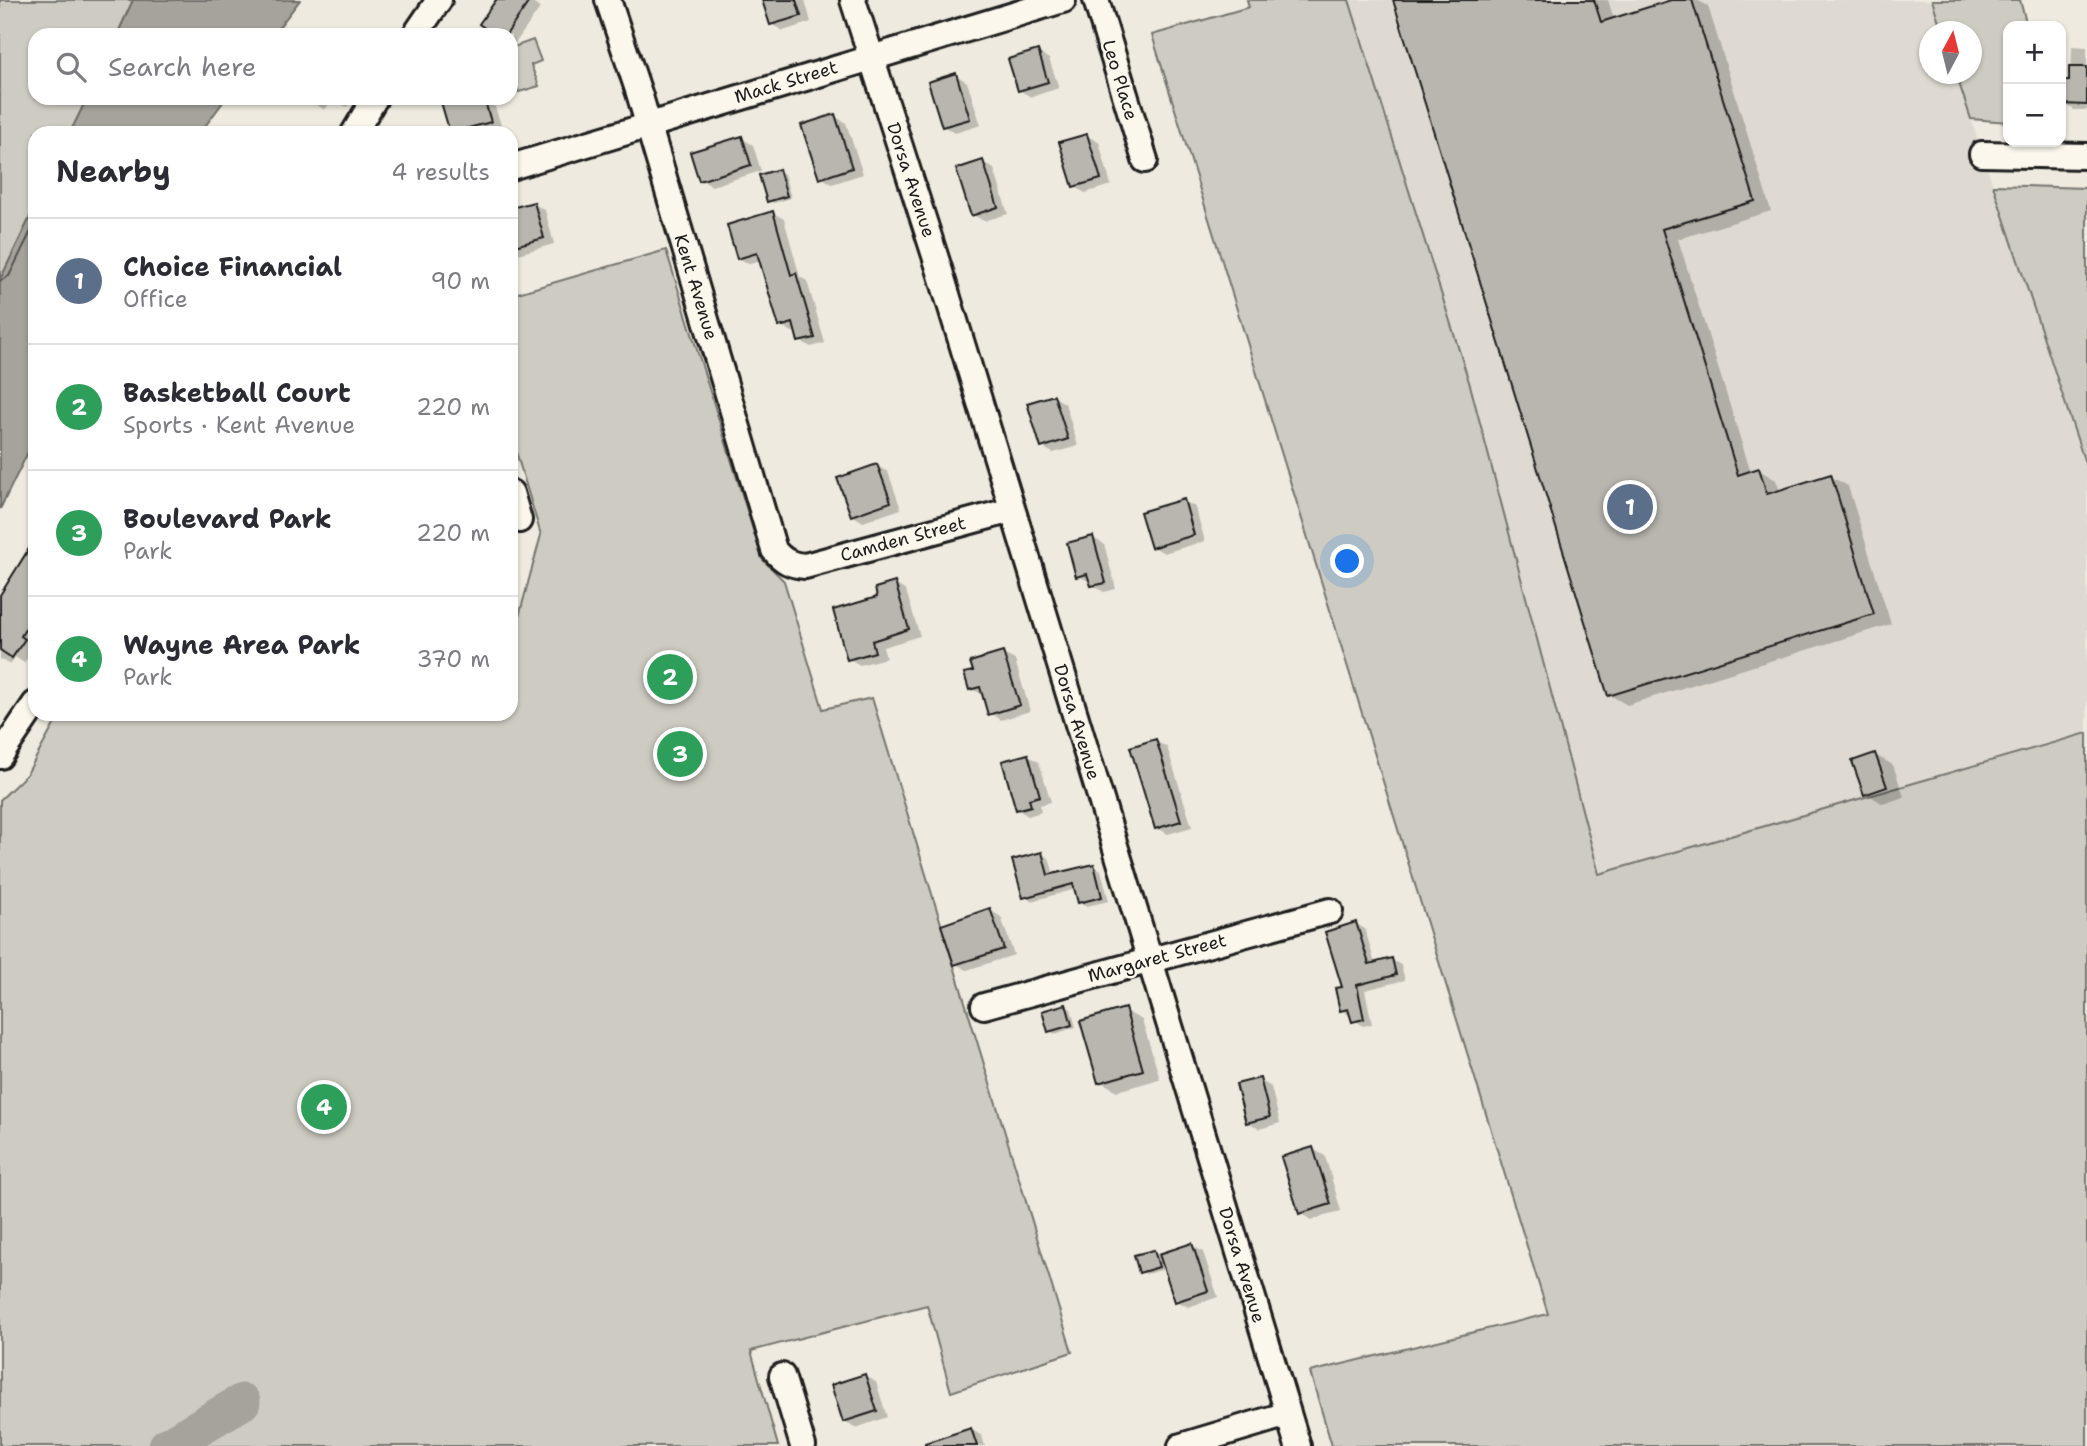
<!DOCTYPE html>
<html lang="en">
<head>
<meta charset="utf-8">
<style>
  body { margin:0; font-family:"Shantell Sans",sans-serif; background:#f7f7f7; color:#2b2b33 }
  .controls { position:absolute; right:21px; top:21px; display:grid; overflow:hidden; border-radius:14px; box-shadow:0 2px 5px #0004 }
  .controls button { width:63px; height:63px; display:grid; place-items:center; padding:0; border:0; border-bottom:2px solid #e1e1e2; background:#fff; color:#2b2b33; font:35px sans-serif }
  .compass { position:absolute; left:1919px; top:21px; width:63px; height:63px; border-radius:50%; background:#fff; box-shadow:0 2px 5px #0004; rotate:7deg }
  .you { position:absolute; left:1348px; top:562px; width:24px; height:24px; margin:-18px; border:5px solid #fff; border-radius:50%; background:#1a73e8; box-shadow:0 0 0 10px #1a73e833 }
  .badge { display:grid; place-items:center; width:46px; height:46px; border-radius:50%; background:#d1495b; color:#fff; font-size:23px; font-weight:700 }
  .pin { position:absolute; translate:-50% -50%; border:4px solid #fff; box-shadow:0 2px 7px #0006 }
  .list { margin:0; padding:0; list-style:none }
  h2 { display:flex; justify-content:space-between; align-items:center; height:91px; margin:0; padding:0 28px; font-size:30px }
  h2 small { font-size:23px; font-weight:400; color:#7c7c81 }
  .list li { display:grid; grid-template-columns:46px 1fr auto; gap:21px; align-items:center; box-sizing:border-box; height:126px; padding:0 28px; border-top:2px solid #e1e1e2 }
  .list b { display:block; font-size:26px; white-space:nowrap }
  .list p { margin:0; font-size:23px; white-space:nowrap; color:#7c7c81 }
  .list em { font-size:23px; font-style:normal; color:#7c7c81 }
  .icon { flex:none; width:38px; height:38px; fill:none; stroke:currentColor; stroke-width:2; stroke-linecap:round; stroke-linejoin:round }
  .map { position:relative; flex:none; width:2087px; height:1446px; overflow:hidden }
  .search { position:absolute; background:#fff; box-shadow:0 2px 5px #0004; left:28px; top:28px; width:490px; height:77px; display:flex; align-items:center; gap:18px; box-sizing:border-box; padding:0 24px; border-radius:21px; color:#7c7c81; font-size:26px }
  .panel { position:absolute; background:#fff; box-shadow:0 2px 5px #0004; left:28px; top:126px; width:490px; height:595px; border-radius:21px }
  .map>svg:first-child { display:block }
  .built { fill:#dedad1 }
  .green { fill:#ceccc2; stroke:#75746f; stroke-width:2 }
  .water { fill:#a6a39d; stroke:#6f6d69; stroke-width:2 }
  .shadow { fill:#0003 }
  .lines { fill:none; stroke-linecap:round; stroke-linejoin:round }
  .shore { stroke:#535250; stroke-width:2 }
  .river { stroke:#a6a39d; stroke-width:37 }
  .building { fill:#b9b6af; stroke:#1c1c1c; stroke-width:2 }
  .minor-casing { stroke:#1c1c1c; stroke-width:30 }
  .minor { stroke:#fbf7ec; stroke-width:24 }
  .labels { text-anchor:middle; stroke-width:5; stroke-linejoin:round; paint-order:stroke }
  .street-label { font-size:18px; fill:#1c1c1c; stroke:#fbf7ec }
</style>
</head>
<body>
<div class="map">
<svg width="2087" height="1446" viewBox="0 0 2087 1446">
  <rect width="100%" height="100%" fill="#eeeadf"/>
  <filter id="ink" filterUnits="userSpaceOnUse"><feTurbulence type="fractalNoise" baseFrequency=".0143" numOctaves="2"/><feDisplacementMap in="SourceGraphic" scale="14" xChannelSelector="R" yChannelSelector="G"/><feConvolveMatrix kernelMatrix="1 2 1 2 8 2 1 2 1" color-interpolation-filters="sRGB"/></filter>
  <g filter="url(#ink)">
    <polygon class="built" points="1349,0 1932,0 1942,31 1930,32 1930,74 1956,74 2087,469 2087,733 1599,874 1470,385"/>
    <g class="green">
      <polygon points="0,0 133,0 117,35 35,35 35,98 87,98 70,133 35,133 35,207 0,280"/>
      <polygon points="1247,0 1349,0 1470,385 1599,874 2087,733 2087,1446 1332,1446 1310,1372 1548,1314 1152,35 1249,7"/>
      <polygon points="1932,0 2020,0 2027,26 2008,26 2008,122 1971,119 1956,74 1972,74 1972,32 1942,31"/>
      <polygon points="533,40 541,61 531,65 539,86 519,92 511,69 511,48"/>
      <polygon points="1993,185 2085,188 2087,193 2087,469"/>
      <polygon points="666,250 762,559 784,581 823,709 872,698 1072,1352 951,1392 927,1305 751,1351 778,1446 0,1446 0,800 27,774 60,714 511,714 511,632 515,631 541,535 511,435 511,295"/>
    </g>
    <g class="water">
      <polygon points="133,0 300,0 273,35 117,35"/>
      <polygon points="87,98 226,98 200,133 70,133"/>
      <polygon points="35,207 35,438 0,509 0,280"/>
    </g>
    <g class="shadow">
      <polygon points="498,0 528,0 540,8 514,45 511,43 511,35 498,35"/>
      <polygon points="764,0 805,0 811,22 783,31 771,24"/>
      <polygon points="1395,0 1608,0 1614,19 1677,0 1697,0 1708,6 1771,211 1678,239 1751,473 1759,470 1776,480 1780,491 1830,476 1848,486 1891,624 1627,705 1610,695"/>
      <polygon points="327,29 337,35 324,35"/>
      <polygon points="2072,46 2087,47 2087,110 2074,110 2063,103 2071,83"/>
      <polygon points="1038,52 1049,59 1059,88 1031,97 1019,90"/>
      <polygon points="956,75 967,82 981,125 955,133 943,126"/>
      <polygon points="304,98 352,98 347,107 332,99 325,110"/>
      <polygon points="461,98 492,98 502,128 485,133 452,133 443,104"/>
      <polygon points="834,116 846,123 863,174 832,184 821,177"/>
      <polygon points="1087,136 1099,142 1111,185 1085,193 1074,186"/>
      <polygon points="741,138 753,145 761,171 712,186 701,180"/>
      <polygon points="983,162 994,169 1008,214 984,221 973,215"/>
      <polygon points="779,171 784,174 791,198 774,203 769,201"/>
      <polygon points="534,204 545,210 554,244 511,256 511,210"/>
      <polygon points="773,213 784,219 800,277 807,281 825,343 811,347 800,341 797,331 792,332 781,326 761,261 749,264 738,258"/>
      <polygon points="1054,397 1065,403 1078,446 1053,453 1042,447"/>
      <polygon points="877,466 888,472 901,509 863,522 852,515"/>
      <polygon points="1184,501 1195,507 1205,541 1164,553 1152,546"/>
      <polygon points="35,537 35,637 31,644 35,646 24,663 15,657 10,665 0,659 0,602 22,563 19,562"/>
      <polygon points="1093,538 1104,544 1116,589 1104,592 1092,585 1091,582 1078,576"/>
      <polygon points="895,584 906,591 920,636 883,647 886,658 860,665 849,659 880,598"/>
      <polygon points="1003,654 1015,660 1030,711 1001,720 990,713 984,695 971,689 975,672"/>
      <polygon points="1155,741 1167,747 1192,827 1168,834 1156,828"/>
      <polygon points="1875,755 1893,765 1904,797 1883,804 1866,793"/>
      <polygon points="1028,756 1039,762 1051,802 1040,805 1041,812 1028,816 1017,809"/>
      <polygon points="1041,854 1049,858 1054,875 1094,866 1101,870 1109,901 1087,906 1079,902 1076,889 1032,901 1025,897"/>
      <polygon points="990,910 1001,917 1014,955 967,970 956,964"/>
      <polygon points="1356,924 1365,929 1375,964 1392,960 1401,965 1405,980 1365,990 1372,1024 1363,1026 1342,1010"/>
      <polygon points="1065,1006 1071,1009 1076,1027 1055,1034 1050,1031"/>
      <polygon points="1124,1010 1142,1020 1160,1079 1117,1091 1100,1081"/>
      <polygon points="1260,1080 1271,1087 1280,1123 1259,1129 1248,1122"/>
      <polygon points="1313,1149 1325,1156 1341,1211 1311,1220 1300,1213"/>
      <polygon points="1192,1245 1203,1252 1218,1297 1188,1307 1177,1301 1166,1269 1146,1274 1141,1272 1154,1251 1159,1256"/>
      <polygon points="865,1376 876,1382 887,1417 856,1428 845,1421"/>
      <polygon points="971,1429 982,1436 985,1446 944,1446"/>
    </g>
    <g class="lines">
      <polyline class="shore" points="0,281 9,276 35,223"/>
      <polyline class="river" points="167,1446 242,1402"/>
    </g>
    <g class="building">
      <polygon points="496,0 530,0 506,35 494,35 479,24"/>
      <polygon points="762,0 796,0 801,16 770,25"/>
      <polygon points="1393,0 1594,0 1601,22 1671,0 1692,0 1755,201 1662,229 1738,475 1759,468 1767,494 1831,474 1874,614 1608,696"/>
      <polygon points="1038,50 1048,82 1018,91 1008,59"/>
      <polygon points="2069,67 2087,67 2087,105 2061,104 2062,81 2069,81"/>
      <polygon points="956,73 970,119 942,127 928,82"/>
      <polygon points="455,98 484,98 491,122 450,133 441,102"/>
      <polygon points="835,114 852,168 819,179 801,125"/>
      <polygon points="1087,134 1101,179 1073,187 1059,142"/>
      <polygon points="742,136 751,165 699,181 690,152"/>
      <polygon points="983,160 998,207 971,216 956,169"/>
      <polygon points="779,169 787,196 767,202 759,175"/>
      <polygon points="534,202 544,238 511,247 511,208"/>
      <polygon points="773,211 791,275 796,273 815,338 798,342 793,323 779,327 757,253 737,259 727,225"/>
      <polygon points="1054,395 1068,439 1041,448 1027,403"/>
      <polygon points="877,464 891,502 851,516 837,478"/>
      <polygon points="1184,499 1194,535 1151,548 1140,512"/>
      <polygon points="1093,536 1106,583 1091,586 1087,574 1076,577 1067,543"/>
      <polygon points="35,539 35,613 21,636 25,639 12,658 0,650 0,595"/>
      <polygon points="895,582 909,629 872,641 875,652 847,660 833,610 877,597 875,588"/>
      <polygon points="1003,652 1020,705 988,715 980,687 969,690 964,673 973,671 970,662"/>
      <polygon points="1156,739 1181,821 1155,829 1130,747"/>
      <polygon points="1875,753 1887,787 1864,795 1852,761"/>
      <polygon points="1028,754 1040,796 1029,799 1031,806 1016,810 1002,761"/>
      <polygon points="1042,852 1048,875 1094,864 1102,897 1078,903 1073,884 1023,898 1012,860"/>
      <polygon points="990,908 1004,949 954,965 941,925"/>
      <polygon points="1356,922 1369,964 1392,958 1396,975 1357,985 1364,1019 1352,1022 1348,1009 1340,1011 1335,988 1342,987 1325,932"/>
      <polygon points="1066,1004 1072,1025 1048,1032 1042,1011"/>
      <polygon points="1125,1008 1143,1070 1098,1083 1080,1021"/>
      <polygon points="1260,1078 1270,1117 1246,1123 1236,1084"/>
      <polygon points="1313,1147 1331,1204 1299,1214 1281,1157"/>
      <polygon points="1192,1243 1208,1291 1175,1302 1159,1254"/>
      <polygon points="1154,1250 1159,1267 1139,1273 1134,1255"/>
      <polygon points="865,1374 877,1411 843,1422 831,1385"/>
      <polygon points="971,1428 977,1446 925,1446 925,1443"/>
    </g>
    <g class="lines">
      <g class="minor-casing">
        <g id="minor">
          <path d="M 608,0 L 639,93 L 774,550 C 783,561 791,565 805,566 L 1012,510"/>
          <polyline points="853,0 938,265 1298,1446"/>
          <polyline points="1096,0 1145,160"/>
          <polyline points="415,35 439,0"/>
          <polyline points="354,133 375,98"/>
          <polyline points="1982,154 2087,156"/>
          <polyline points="511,167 1063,0"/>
          <polyline points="511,493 519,520"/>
          <polyline points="0,756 35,704"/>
          <polyline points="984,1006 1330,911"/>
          <polyline points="782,1376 803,1446"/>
          <polyline points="1181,1446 1288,1414"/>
        </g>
      </g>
      <use href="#minor" class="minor"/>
    </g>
  </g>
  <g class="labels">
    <g class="street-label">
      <text transform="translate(1120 80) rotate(73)" y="6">Leo Place</text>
      <text transform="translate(786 82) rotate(-17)" y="6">Mack Street</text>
      <text transform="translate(911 180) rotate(72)" y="6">Dorsa Avenue</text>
      <text transform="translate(696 287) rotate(73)" y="6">Kent Avenue</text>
      <text transform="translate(903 539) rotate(-15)" y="6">Camden Street</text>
      <text transform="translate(1077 722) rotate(73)" y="6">Dorsa Avenue</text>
      <text transform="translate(1157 958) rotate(-15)" y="6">Margaret Street</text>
      <text transform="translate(1242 1265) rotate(73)" y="6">Dorsa Avenue</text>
    </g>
  </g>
</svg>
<div class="controls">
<button>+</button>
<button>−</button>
</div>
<svg class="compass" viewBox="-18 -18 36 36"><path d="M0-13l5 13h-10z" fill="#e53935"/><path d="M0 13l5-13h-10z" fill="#7c7c81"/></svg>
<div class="you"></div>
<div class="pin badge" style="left:1630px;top:507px;background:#5c6f8a">1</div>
<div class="pin badge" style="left:670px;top:677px;background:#2e9e5b">2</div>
<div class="pin badge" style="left:680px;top:754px;background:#2e9e5b">3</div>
<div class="pin badge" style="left:324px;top:1107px;background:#2e9e5b">4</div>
<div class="search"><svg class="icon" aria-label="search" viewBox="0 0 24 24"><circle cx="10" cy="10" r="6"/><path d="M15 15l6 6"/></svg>Search here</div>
<section class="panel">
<h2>Nearby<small>4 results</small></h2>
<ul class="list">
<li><span class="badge" style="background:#5c6f8a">1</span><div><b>Choice Financial</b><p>Office</p></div><em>90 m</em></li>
<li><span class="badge" style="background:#2e9e5b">2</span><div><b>Basketball Court</b><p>Sports · Kent Avenue</p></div><em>220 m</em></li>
<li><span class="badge" style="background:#2e9e5b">3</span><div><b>Boulevard Park</b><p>Park</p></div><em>220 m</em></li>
<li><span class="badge" style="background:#2e9e5b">4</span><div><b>Wayne Area Park</b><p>Park</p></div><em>370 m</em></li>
</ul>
</section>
</div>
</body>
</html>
